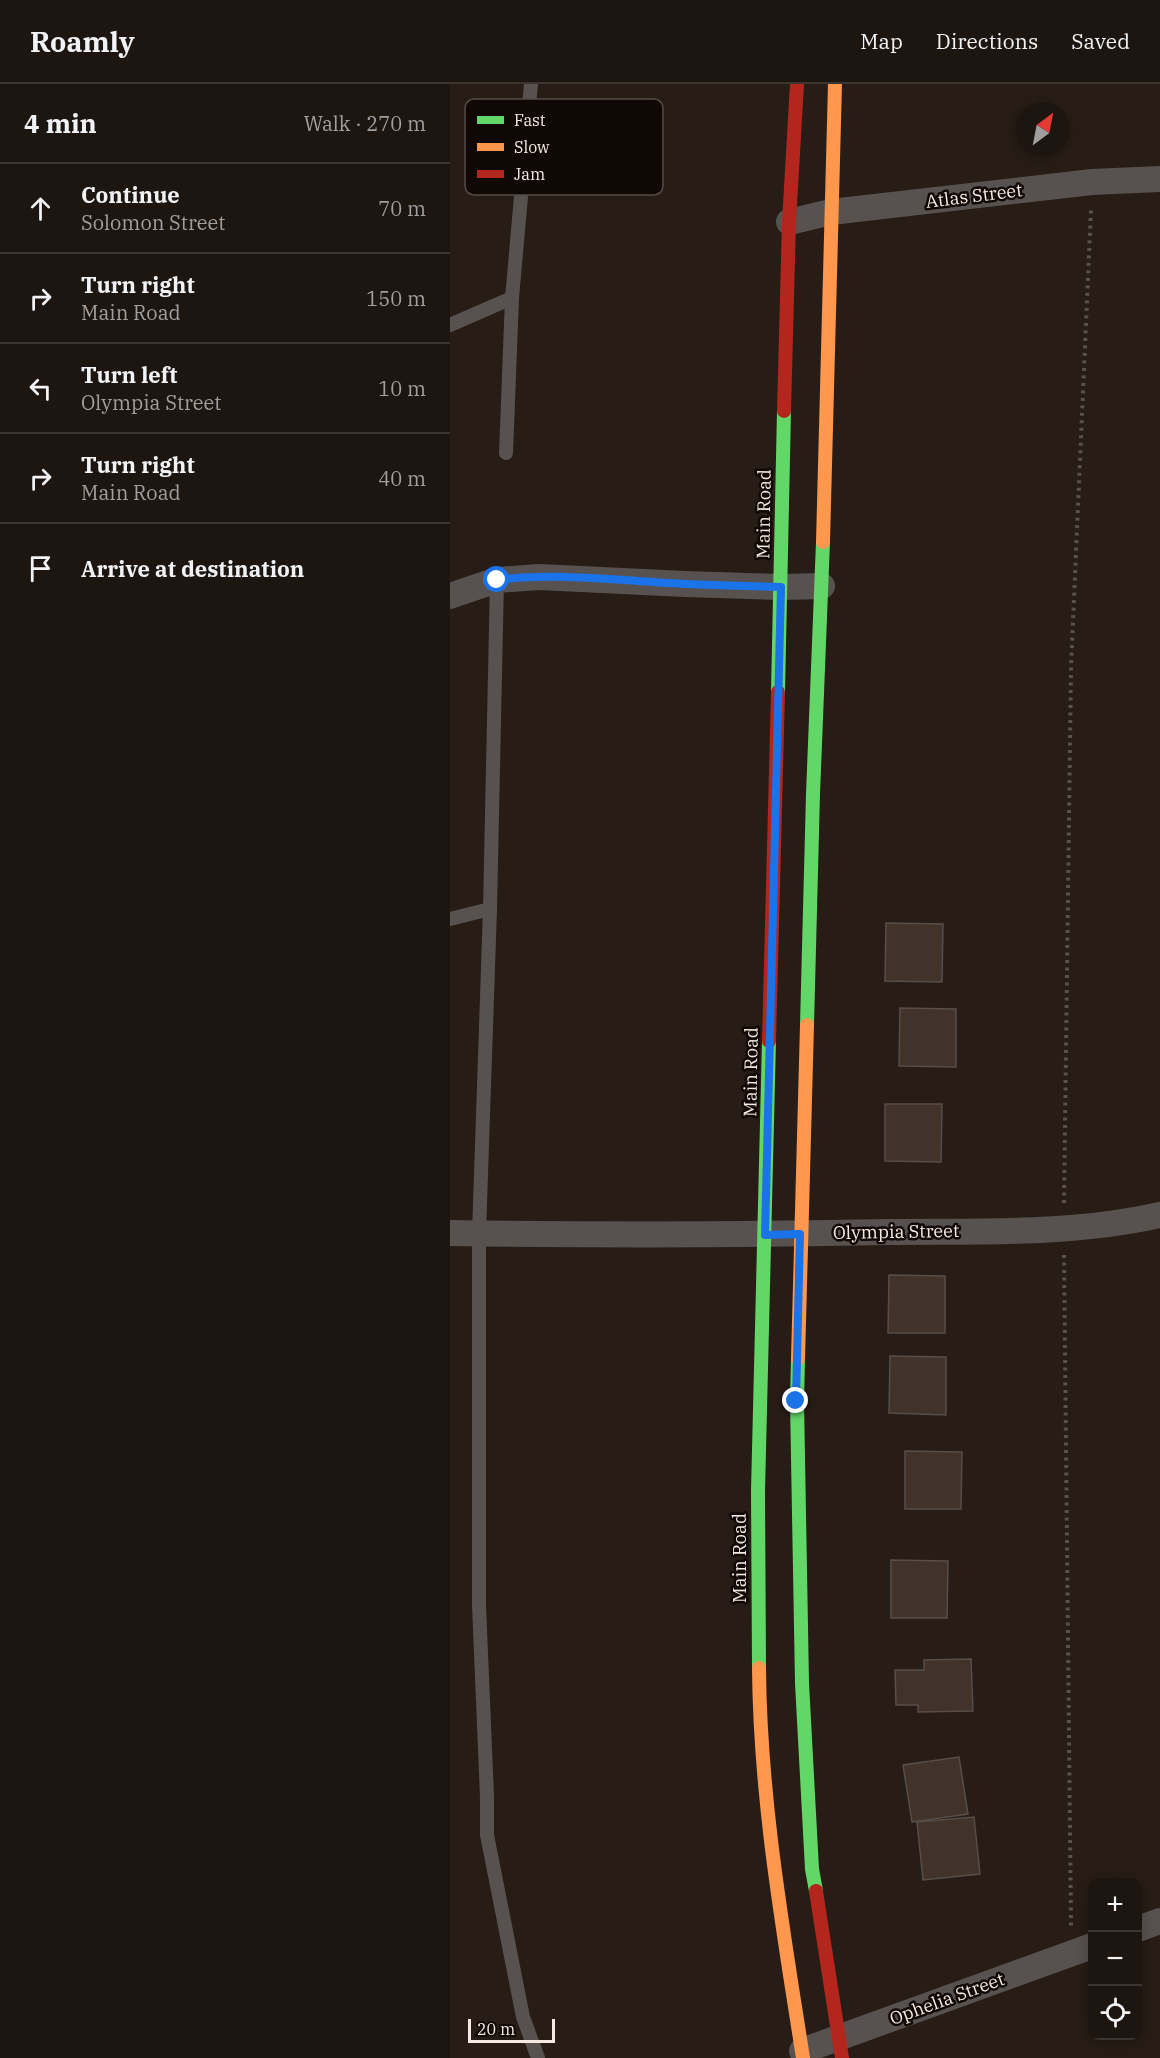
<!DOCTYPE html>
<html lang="en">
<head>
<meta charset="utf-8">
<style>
  body { margin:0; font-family:"IBM Plex Serif",serif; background:#251e19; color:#f1f3f6 }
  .controls { position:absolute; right:18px; bottom:18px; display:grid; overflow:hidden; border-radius:12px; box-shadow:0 3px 15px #0003 }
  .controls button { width:54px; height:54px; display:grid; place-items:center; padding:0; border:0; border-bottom:2px solid #3b3430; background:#1d1510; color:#f1f3f6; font:30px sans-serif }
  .compass { position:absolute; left:566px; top:18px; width:54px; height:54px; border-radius:50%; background:#1d1510; box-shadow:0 3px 15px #0003; rotate:32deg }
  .scale { position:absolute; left:18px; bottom:15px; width:87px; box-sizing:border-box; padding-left:6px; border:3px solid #f6e9e1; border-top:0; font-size:16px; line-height:21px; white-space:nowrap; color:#f6e9e1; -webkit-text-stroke:4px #100804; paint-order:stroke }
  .stop { position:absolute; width:18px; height:18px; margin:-14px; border:4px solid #1a73e8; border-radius:50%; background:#fff }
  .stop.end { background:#1a73e8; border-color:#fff; box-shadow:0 2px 6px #0008 }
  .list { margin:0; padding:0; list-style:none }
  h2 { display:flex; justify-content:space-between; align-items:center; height:78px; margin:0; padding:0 24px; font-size:26px }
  h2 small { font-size:20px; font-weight:400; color:#a09f9f }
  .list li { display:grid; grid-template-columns:39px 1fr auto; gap:18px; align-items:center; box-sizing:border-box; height:90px; padding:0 24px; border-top:2px solid #3b3430 }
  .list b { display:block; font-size:22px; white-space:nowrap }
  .list p { margin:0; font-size:20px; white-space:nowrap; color:#a09f9f }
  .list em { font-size:20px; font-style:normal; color:#a09f9f }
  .icon { flex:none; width:33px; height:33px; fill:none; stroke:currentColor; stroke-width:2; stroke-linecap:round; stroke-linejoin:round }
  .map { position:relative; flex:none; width:710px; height:1974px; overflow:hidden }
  header { display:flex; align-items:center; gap:36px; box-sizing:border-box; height:84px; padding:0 30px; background:#1d1510; border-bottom:2px solid #3b3430 }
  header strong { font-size:28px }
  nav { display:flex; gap:33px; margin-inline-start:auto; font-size:21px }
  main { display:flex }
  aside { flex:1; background:#1d1510 }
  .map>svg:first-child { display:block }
  .building { fill:#413329; stroke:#574e49; stroke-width:1.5 }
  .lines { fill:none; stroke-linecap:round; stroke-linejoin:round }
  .path { stroke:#575250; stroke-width:4; stroke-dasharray:3 4.5; stroke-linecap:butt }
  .lane { stroke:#575250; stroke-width:14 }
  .street { stroke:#575250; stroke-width:26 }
  .fast { stroke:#63d668; stroke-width:14 }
  .slow { stroke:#ff974d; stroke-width:14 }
  .jam { stroke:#b3261e; stroke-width:14 }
  .route { stroke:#1a73e8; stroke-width:8 }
  .labels { text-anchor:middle; stroke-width:5; stroke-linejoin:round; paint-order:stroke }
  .street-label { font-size:18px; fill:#f6e9e1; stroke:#100804 }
  .key { fill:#100804; stroke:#554c46; stroke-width:1.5 }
  .key-label { font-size:16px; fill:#f6e9e1 }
</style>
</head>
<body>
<header>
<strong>Roamly</strong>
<nav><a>Map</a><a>Directions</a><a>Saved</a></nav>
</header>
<main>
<aside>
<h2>4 min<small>Walk · 270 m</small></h2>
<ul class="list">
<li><svg class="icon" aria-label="ahead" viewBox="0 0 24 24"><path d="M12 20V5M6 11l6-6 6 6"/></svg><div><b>Continue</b><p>Solomon Street</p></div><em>70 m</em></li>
<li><svg class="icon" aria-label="right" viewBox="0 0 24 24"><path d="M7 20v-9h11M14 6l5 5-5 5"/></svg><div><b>Turn right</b><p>Main Road</p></div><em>150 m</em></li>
<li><svg class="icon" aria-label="left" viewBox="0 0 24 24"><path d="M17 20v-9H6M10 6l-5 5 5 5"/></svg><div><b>Turn left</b><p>Olympia Street</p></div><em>10 m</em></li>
<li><svg class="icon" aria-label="right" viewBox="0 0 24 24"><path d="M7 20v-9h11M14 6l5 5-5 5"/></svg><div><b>Turn right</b><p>Main Road</p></div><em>40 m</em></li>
<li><svg class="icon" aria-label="arrive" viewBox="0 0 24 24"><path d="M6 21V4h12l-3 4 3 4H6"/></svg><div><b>Arrive at destination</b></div></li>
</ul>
</aside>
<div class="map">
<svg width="710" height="1974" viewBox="0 0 710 1974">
  <rect width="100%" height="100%" fill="#271c16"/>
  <g class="building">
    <polygon points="436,839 493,840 492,898 435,897"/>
    <polygon points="450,924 506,925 506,983 449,982"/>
    <polygon points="435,1020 492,1020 491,1078 435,1077"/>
    <polygon points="439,1191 495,1192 495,1249 438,1249"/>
    <polygon points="440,1272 496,1273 496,1331 439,1329"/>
    <polygon points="455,1367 512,1368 511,1425 455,1425"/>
    <polygon points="441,1476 498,1477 497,1534 441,1534"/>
    <polygon points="521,1575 523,1627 468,1628 468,1621 446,1621 445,1586 474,1586 474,1576"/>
    <polygon points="509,1673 518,1730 462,1738 453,1681"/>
    <polygon points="524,1733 530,1790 473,1796 467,1738"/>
  </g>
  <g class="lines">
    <g class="path">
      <polyline points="614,1119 621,583 641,125"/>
      <polyline points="614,1171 621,1842"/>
    </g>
    <g class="lane">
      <polyline points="0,241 62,214"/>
      <polyline points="56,369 62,214 81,0"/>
      <polyline points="47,496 40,825 29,1149 29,1521 37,1713 37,1751 73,1933 88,1974"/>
      <polyline points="0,835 40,825"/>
    </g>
    <g class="street">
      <polyline points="339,138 381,128 642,98 710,95"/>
      <polyline points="0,512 47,496 89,493 235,500 331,503 372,502"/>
      <path d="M 0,1149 C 147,1151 293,1151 440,1148 C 530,1147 621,1151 710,1131"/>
      <polyline points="688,1845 710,1837"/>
      <polyline points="352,1967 642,1862"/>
    </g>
    <g class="fast">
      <polyline points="328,608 334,327"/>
      <polyline points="357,941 363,710 373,458"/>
      <polyline points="348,1275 347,1317 352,1599 362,1785 366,1807"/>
      <polyline points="309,1584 308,1407 319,957"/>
    </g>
    <g class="slow">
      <polyline points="373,458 385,0"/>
      <polyline points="348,1275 357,941"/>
      <path d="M 309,1584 C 310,1715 333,1845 353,1974"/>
    </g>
    <g class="jam">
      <polyline points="334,327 339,138 347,0"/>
      <polyline points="319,957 328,608"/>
      <polyline points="366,1807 392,1974"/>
    </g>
  </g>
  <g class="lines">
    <path class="route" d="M 47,496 C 99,489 151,495 203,498 C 245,501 288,502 331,503 L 315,1151 L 350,1150 L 346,1317"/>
  </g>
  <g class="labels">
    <g class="street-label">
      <text transform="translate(524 112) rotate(-7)" y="6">Atlas Street</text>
      <text transform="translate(314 430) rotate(-89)" y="6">Main Road</text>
      <text transform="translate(301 988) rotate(-89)" y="6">Main Road</text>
      <text transform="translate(446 1148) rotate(-1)" y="6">Olympia Street</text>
      <text transform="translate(290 1474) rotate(-90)" y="6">Main Road</text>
      <text transform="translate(497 1915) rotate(-20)" y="6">Ophelia Street</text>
    </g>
  </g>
  <rect x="15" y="15" width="198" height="96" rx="9" class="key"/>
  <rect x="27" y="32" width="27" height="8" fill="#63d668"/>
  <rect x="27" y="59" width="27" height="8" fill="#ff974d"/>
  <rect x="27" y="86" width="27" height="8" fill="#b3261e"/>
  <g class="key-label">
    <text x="64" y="42">Fast</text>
    <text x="64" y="69">Slow</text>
    <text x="64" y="96">Jam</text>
  </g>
</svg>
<div class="controls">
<button>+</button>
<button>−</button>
<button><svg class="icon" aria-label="locate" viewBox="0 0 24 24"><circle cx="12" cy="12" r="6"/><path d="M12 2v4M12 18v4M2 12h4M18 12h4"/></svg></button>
</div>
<svg class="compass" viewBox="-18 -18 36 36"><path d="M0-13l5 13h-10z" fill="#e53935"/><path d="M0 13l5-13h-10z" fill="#a09f9f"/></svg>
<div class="scale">20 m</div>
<div class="stop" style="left:47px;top:496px"></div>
<div class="stop end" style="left:346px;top:1317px"></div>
</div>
</main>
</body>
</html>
